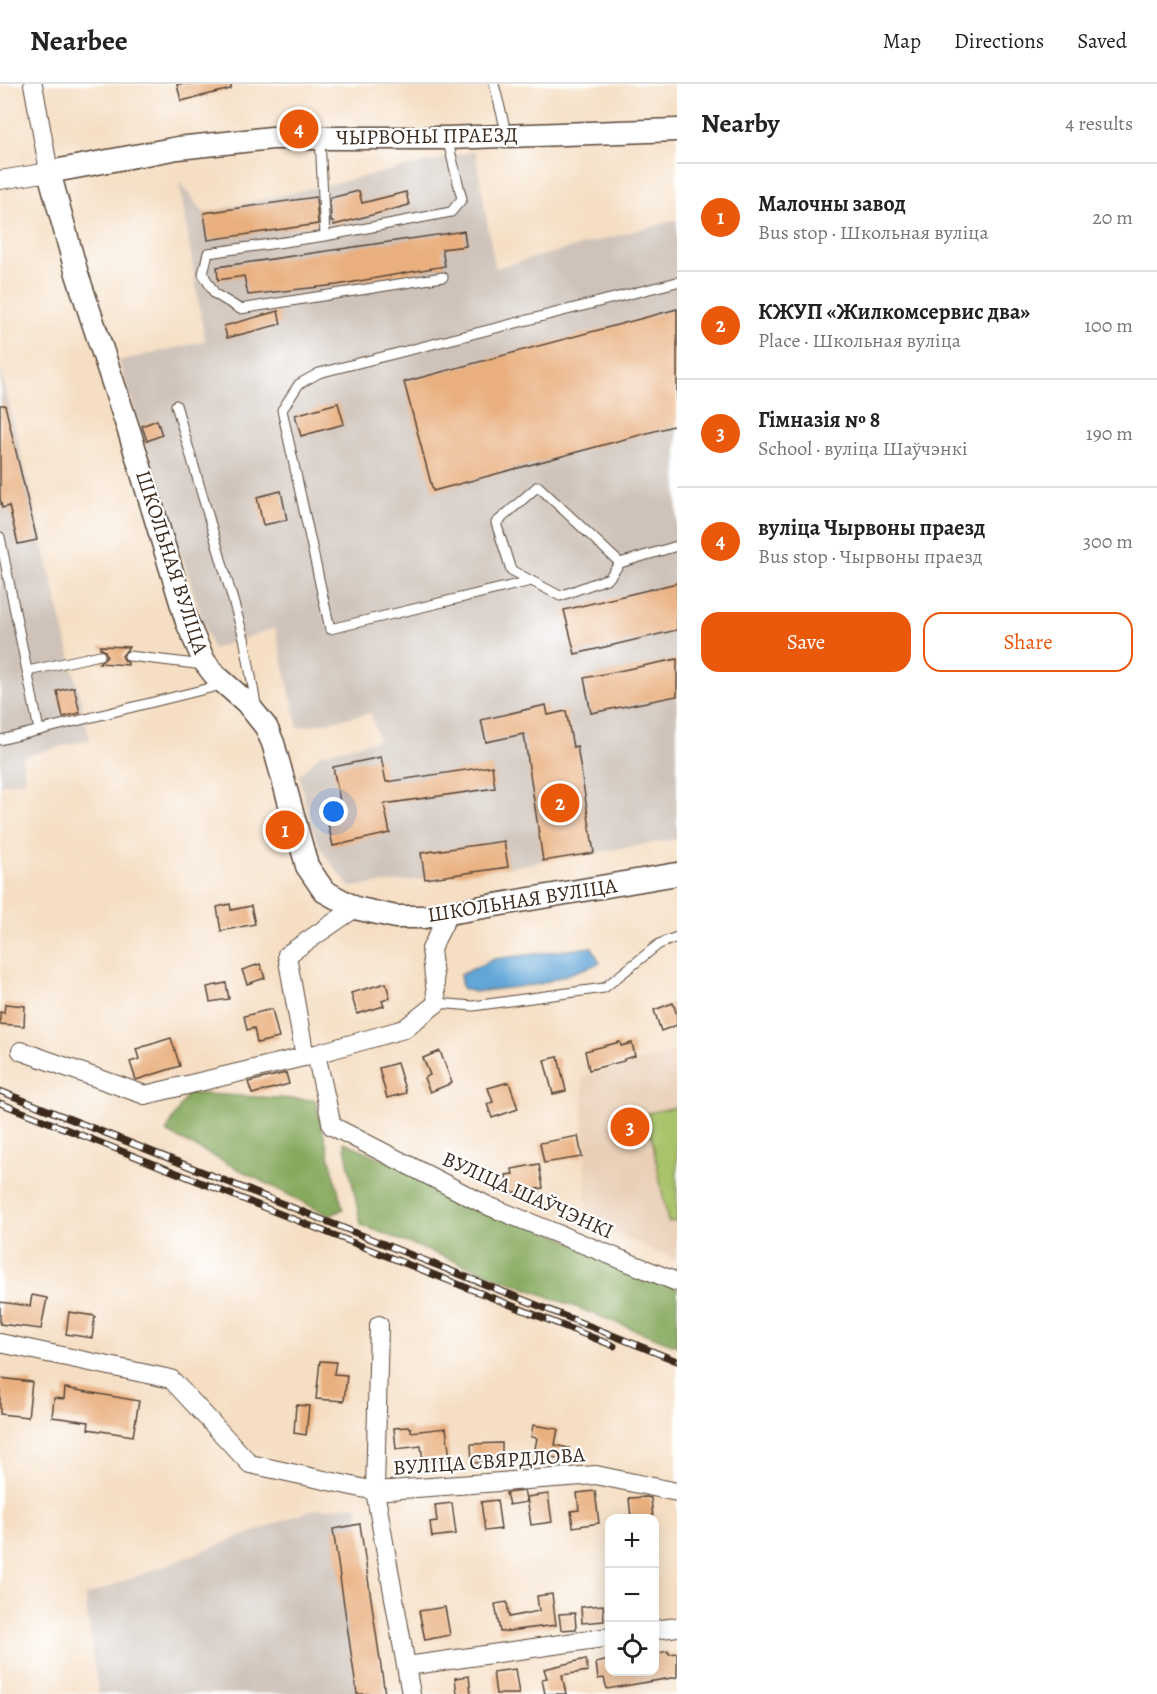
<!DOCTYPE html>
<html lang="en">
<head>
<meta charset="utf-8">
<style>
  body { margin:0; font-family:Alegreya,serif; background:#f2f2f2; color:#222 }
  .controls { position:absolute; right:18px; bottom:18px; display:grid; overflow:hidden; border-radius:12px; box-shadow:0 3px 15px #0003 }
  .controls button { width:54px; height:54px; display:grid; place-items:center; padding:0; border:0; border-bottom:2px solid #e0e0e0; background:#fff; color:#222; font:30px sans-serif }
  .you { position:absolute; left:334px; top:728px; width:21px; height:21px; margin:-15px; border:4px solid #fff; border-radius:50%; background:#1a73e8; box-shadow:0 0 0 9px #1a73e833 }
  .badge { display:grid; place-items:center; width:39px; height:39px; border-radius:50%; background:#ea580c; color:#fff; font-size:20px; font-weight:700 }
  .pin { position:absolute; translate:-50% -50%; border:3px solid #fff; box-shadow:0 2px 6px #0006 }
  .list { margin:0; padding:0; list-style:none }
  h2 { display:flex; justify-content:space-between; align-items:center; height:78px; margin:0; padding:0 24px; font-size:26px }
  h2 small { font-size:20px; font-weight:400; color:#767676 }
  .list li { display:grid; grid-template-columns:39px 1fr auto; gap:18px; align-items:center; box-sizing:border-box; height:108px; padding:0 24px; border-top:2px solid #e0e0e0 }
  .list b { display:block; font-size:22px; white-space:nowrap }
  .list p { margin:0; font-size:20px; white-space:nowrap; color:#767676 }
  .list em { font-size:20px; font-style:normal; color:#767676 }
  .actions { display:flex; gap:12px; padding:18px 24px }
  .actions a { flex:1; padding:14px 0; border:2px solid #ea580c; border-radius:18px; text-align:center; font-size:21px; color:#ea580c }
  .actions .main { background:#ea580c; color:#fff }
  .icon { flex:none; width:33px; height:33px; fill:none; stroke:currentColor; stroke-width:2; stroke-linecap:round; stroke-linejoin:round }
  .map { position:relative; flex:none; width:677px; height:1610px; overflow:hidden }
  header { display:flex; align-items:center; gap:36px; box-sizing:border-box; height:84px; padding:0 30px; background:#fff; border-bottom:2px solid #e0e0e0 }
  header strong { font-size:28px }
  nav { display:flex; gap:33px; margin-inline-start:auto; font-size:21px }
  main { display:flex }
  aside { flex:1; background:#fff }
  .map>svg:first-child { display:block }
  .built { fill:#e9cfb6 }
  .industrial { fill:#cec2b9 }
  .green { fill:#a8c369; stroke:#727644; stroke-width:1.5 }
  .forest { fill:#86a95d; stroke:#606a3e; stroke-width:1.5 }
  .water { fill:#62a6d7; stroke:#4e687a; stroke-width:1.5 }
  .building { fill:#e9af7e }
  .lines { fill:none; stroke-linecap:round; stroke-linejoin:round }
  .service-casing { stroke:#574537; stroke-width:11 }
  .minor-casing { stroke:#574537; stroke-width:20 }
  .tertiary-casing { stroke:#574537; stroke-width:25 }
  .service { stroke:#fff; stroke-width:9 }
  .minor { stroke:#fff; stroke-width:18 }
  .tertiary { stroke:#fff; stroke-width:22 }
  .rail-casing { stroke:#3b2a1e; stroke-width:7 }
  .rail { stroke:#fff; stroke-width:4.5; stroke-dasharray:14; stroke-linecap:butt }
  .labels { text-anchor:middle; stroke-width:4.5; stroke-linejoin:round; paint-order:stroke }
  .street-label { font-size:21px; fill:#3b2a1e; stroke:#fff }
</style>
</head>
<body>
<header>
<strong>Nearbee</strong>
<nav><a>Map</a><a>Directions</a><a>Saved</a></nav>
</header>
<main>
<div class="map">
<svg width="677" height="1610" viewBox="0 0 677 1610">
  <rect width="100%" height="100%" fill="#fff"/>
  <filter id="ink" filterUnits="userSpaceOnUse"><feTurbulence type="fractalNoise" baseFrequency=".0167" numOctaves="2"/><feDisplacementMap in="SourceGraphic" scale="12" xChannelSelector="R" yChannelSelector="G"/><feConvolveMatrix kernelMatrix="1 2 1 2 8 2 1 2 1" color-interpolation-filters="sRGB"/></filter>
  <filter id="wash" filterUnits="userSpaceOnUse"><feTurbulence type="fractalNoise" baseFrequency=".008" numOctaves="4" result="noise"/><feDisplacementMap in="SourceGraphic" scale="24" xChannelSelector="R" yChannelSelector="G"/><feGaussianBlur stdDeviation="1.35" result="paint"/><feColorMatrix in="noise" values="0 0 0 0 0 0 0 0 0 0 0 0 0 0 0 0 0 1.4 0 .05"/><feComposite in="paint" operator="in"/></filter>
  <g filter="url(#wash)">
    <rect width="100%" height="100%" fill="#f5dec3"/>
    <polygon class="built" points="677,967 677,1176 587,1137 582,993"/>
    <g class="industrial">
      <polygon points="475,67 495,184 677,136 677,755 508,783 425,795 350,803 321,766 310,739 299,691 321,670 378,656 371,629 298,644 275,544 212,565 119,277 205,257 179,98 204,129"/>
      <polygon points="0,283 90,655 22,673 25,696 0,701"/>
      <polygon points="357,1421 385,1610 98,1610 85,1512 311,1426"/>
    </g>
    <polygon class="green" points="677,1023 677,1137 668,1138 647,1029"/>
    <g class="forest">
      <polygon points="188,1009 315,1016 343,1125 330,1132 166,1048"/>
      <polygon points="344,1058 677,1204 677,1262 361,1141"/>
    </g>
    <polygon class="water" points="592,863 600,879 540,900 474,908 462,904 460,891 494,875"/>
    <g id="blocks">
      <g class="building">
        <polygon points="177,0 231,0 231,5 181,17"/>
        <polygon points="359,107 362,119 406,108 409,121 334,141 333,138 331,138 330,114"/>
        <polygon points="316,113 318,140 208,156 204,129"/>
        <polygon points="464,147 466,162 442,165 445,182 337,201 248,211 244,192 218,196 217,183"/>
        <polygon points="677,225 677,341 433,407 404,298"/>
        <polygon points="278,227 281,240 227,254 224,242"/>
        <polygon points="338,319 344,340 301,352 295,331"/>
        <polygon points="0,321 5,321 37,456 18,460 9,422 2,424 0,414"/>
        <polygon points="157,336 162,351 147,357 142,342"/>
        <polygon points="281,407 287,436 263,441 257,413"/>
        <polygon points="677,499 677,546 575,570 564,526"/>
        <polygon points="100,562 129,563 122,572 125,577 128,579 128,581 99,579 107,572 105,567 100,564"/>
        <polygon points="677,575 677,612 591,629 584,594"/>
        <polygon points="74,603 80,629 63,633 57,607"/>
        <polygon points="546,621 548,631 566,627 573,663 577,662 594,769 543,777 524,650 486,658 481,636"/>
        <polygon points="381,673 386,698 492,682 495,704 384,720 390,749 333,762 324,722 340,718 333,683"/>
        <polygon points="504,757 508,783 425,795 421,769"/>
        <polygon points="230,820 231,826 251,822 255,840 221,847 217,823"/>
        <polygon points="260,880 265,894 247,900 242,886"/>
        <polygon points="226,899 229,915 210,918 207,903"/>
        <polygon points="386,899 390,914 382,917 384,922 357,930 351,909"/>
        <polygon points="673,919 677,931 677,941 661,947 654,926"/>
        <polygon points="5,920 25,922 24,942 0,940 0,928 4,929"/>
        <polygon points="272,925 279,954 257,959 254,944 247,946 244,932"/>
        <polygon points="171,954 180,982 136,996 130,978 139,975 136,965"/>
        <polygon points="620,958 621,962 632,959 635,972 624,975 624,977 589,986 585,967"/>
        <polygon points="440,967 452,999 430,1008 424,994 430,991 423,974"/>
        <polygon points="558,973 566,1007 553,1010 544,976"/>
        <polygon points="397,979 406,1009 387,1014 379,984"/>
        <polygon points="286,989 289,1000 252,1010 248,998"/>
        <polygon points="509,998 518,1025 492,1034 487,1020 493,1018 488,1004"/>
        <polygon points="578,1052 582,1073 544,1079 540,1059"/>
        <polygon points="539,1080 543,1104 509,1109 506,1091 513,1090 512,1085"/>
        <polygon points="32,1211 47,1214 41,1245 0,1240 0,1218 30,1222"/>
        <polygon points="69,1228 95,1232 92,1254 66,1250"/>
        <polygon points="320,1277 336,1278 334,1290 347,1291 344,1317 316,1315"/>
        <polygon points="0,1294 32,1298 28,1333 0,1330"/>
        <polygon points="65,1304 139,1317 133,1352 88,1345 89,1338 52,1333 54,1314 64,1315"/>
        <polygon points="296,1321 309,1322 306,1351 294,1349"/>
        <polygon points="533,1341 558,1345 555,1361 569,1364 567,1376 534,1370 537,1354 531,1353"/>
        <polygon points="408,1343 411,1344 411,1348 446,1344 450,1374 423,1377 421,1362 396,1365 394,1344"/>
        <polygon points="502,1359 502,1378 472,1379 471,1360"/>
        <polygon points="524,1407 527,1418 509,1421 506,1409"/>
        <polygon points="595,1407 599,1439 573,1443 571,1427 579,1426 577,1409"/>
        <polygon points="548,1410 552,1438 531,1441 527,1413"/>
        <polygon points="646,1413 651,1414 653,1434 631,1434 629,1414"/>
        <polygon points="497,1416 501,1445 485,1447 481,1418"/>
        <polygon points="452,1419 456,1450 432,1453 430,1438 437,1437 435,1421"/>
        <polygon points="360,1440 385,1610 357,1610 333,1445"/>
        <polygon points="552,1510 556,1541 500,1548 495,1520 507,1518 509,1533 539,1527 537,1512"/>
        <polygon points="603,1521 604,1537 582,1539 581,1523"/>
        <polygon points="445,1523 450,1551 425,1556 419,1527"/>
        <polygon points="575,1529 576,1545 561,1546 559,1530"/>
        <polygon points="668,1567 669,1570 677,1569 677,1593 607,1605 604,1594 598,1595 596,1579 609,1576 609,1587 654,1587 654,1570"/>
        <polygon points="586,1575 588,1587 562,1591 566,1610 545,1610 542,1595 547,1594 544,1585"/>
        <polygon points="515,1585 519,1610 496,1610 493,1588"/>
        <polygon points="469,1592 471,1610 457,1610 455,1594"/>
      </g>
    </g>
  </g>
  <g filter="url(#ink)">
    <use href="#blocks" fill-opacity="0" stroke="#574537" stroke-width="1.5"/>
    <g class="lines">
      <g class="service-casing">
        <g id="service">
          <polyline points="494,0 507,51"/>
          <polyline points="320,55 325,152"/>
          <polyline points="443,193 240,225 215,210 203,190 208,169 325,152 451,128 462,115 447,54"/>
          <polyline points="176,321 244,554 256,620"/>
          <polyline points="0,453 39,646"/>
          <polyline points="620,479 538,402 496,439 511,486 560,512 609,494 620,479 677,462"/>
          <polyline points="531,497 330,545 282,326 299,300 319,289 677,198"/>
          <polyline points="129,572 204,581"/>
          <polyline points="28,587 100,571"/>
          <polyline points="0,656 222,601"/>
          <polyline points="437,919 473,922 604,904 659,860 677,853"/>
        </g>
      </g>
      <g class="minor-casing">
        <g id="minor">
          <polyline points="0,96 49,88 33,0"/>
          <polyline points="21,967 145,1011 316,970 404,945 437,919 431,865 449,829"/>
          <polyline points="316,970 332,1042 486,1121 677,1198"/>
          <polyline points="305,973 287,871 355,824"/>
          <polyline points="379,1241 375,1407 411,1610"/>
          <polyline points="0,1259 171,1295 250,1380 375,1407 596,1391 677,1408"/>
          <polyline points="654,1546 677,1543"/>
          <polyline points="407,1582 610,1553"/>
        </g>
      </g>
      <g class="tertiary-casing">
        <polyline id="tertiary" points="677,46 447,54 272,54 178,64 49,88 77,190 130,350 187,538 204,577 214,590 246,618 266,643 273,659 307,782 324,807 355,824 396,833 425,833 677,790"/>
      </g>
      <use href="#service" class="service"/>
      <use href="#minor" class="minor"/>
      <use href="#tertiary" class="tertiary"/>
      <g class="rail-casing">
        <g id="rail">
          <polyline points="0,1007 677,1277"/>
          <polyline points="0,1019 614,1262"/>
        </g>
      </g>
      <use href="#rail" class="rail"/>
    </g>
  </g>
  <g class="labels">
    <g class="street-label">
      <text transform="translate(427 52) rotate(-1)" y="7">ЧЫРВОНЫ ПРАЕЗД</text>
      <text transform="translate(172 478) rotate(72)" y="7">ШКОЛЬНАЯ ВУЛІЦА</text>
      <text transform="translate(522 816) rotate(-9)" y="7">ШКОЛЬНАЯ ВУЛІЦА</text>
      <text transform="translate(528 1111) rotate(24)" y="7">ВУЛІЦА ШАЎЧЭНКІ</text>
      <text transform="translate(489 1377) rotate(-4)" y="7">ВУЛІЦА СВЯРДЛОВА</text>
    </g>
  </g>
</svg>
<div class="controls">
<button>+</button>
<button>−</button>
<button><svg class="icon" aria-label="locate" viewBox="0 0 24 24"><circle cx="12" cy="12" r="6"/><path d="M12 2v4M12 18v4M2 12h4M18 12h4"/></svg></button>
</div>
<div class="you"></div>
<div class="pin badge" style="left:285px;top:746px">1</div>
<div class="pin badge" style="left:560px;top:719px">2</div>
<div class="pin badge" style="left:630px;top:1043px">3</div>
<div class="pin badge" style="left:299px;top:45px">4</div>
</div>
<aside>
<h2>Nearby<small>4 results</small></h2>
<ul class="list">
<li><span class="badge">1</span><div><b>Малочны завод</b><p>Bus stop · Школьная вуліца</p></div><em>20 m</em></li>
<li><span class="badge">2</span><div><b>КЖУП «Жилкомсервис два»</b><p>Place · Школьная вуліца</p></div><em>100 m</em></li>
<li><span class="badge">3</span><div><b>Гімназія № 8</b><p>School · вуліца Шаўчэнкі</p></div><em>190 m</em></li>
<li><span class="badge">4</span><div><b>вуліца Чырвоны праезд</b><p>Bus stop · Чырвоны праезд</p></div><em>300 m</em></li>
</ul>
<div class="actions"><a class="main">Save</a><a>Share</a></div>
</aside>
</main>
</body>
</html>
